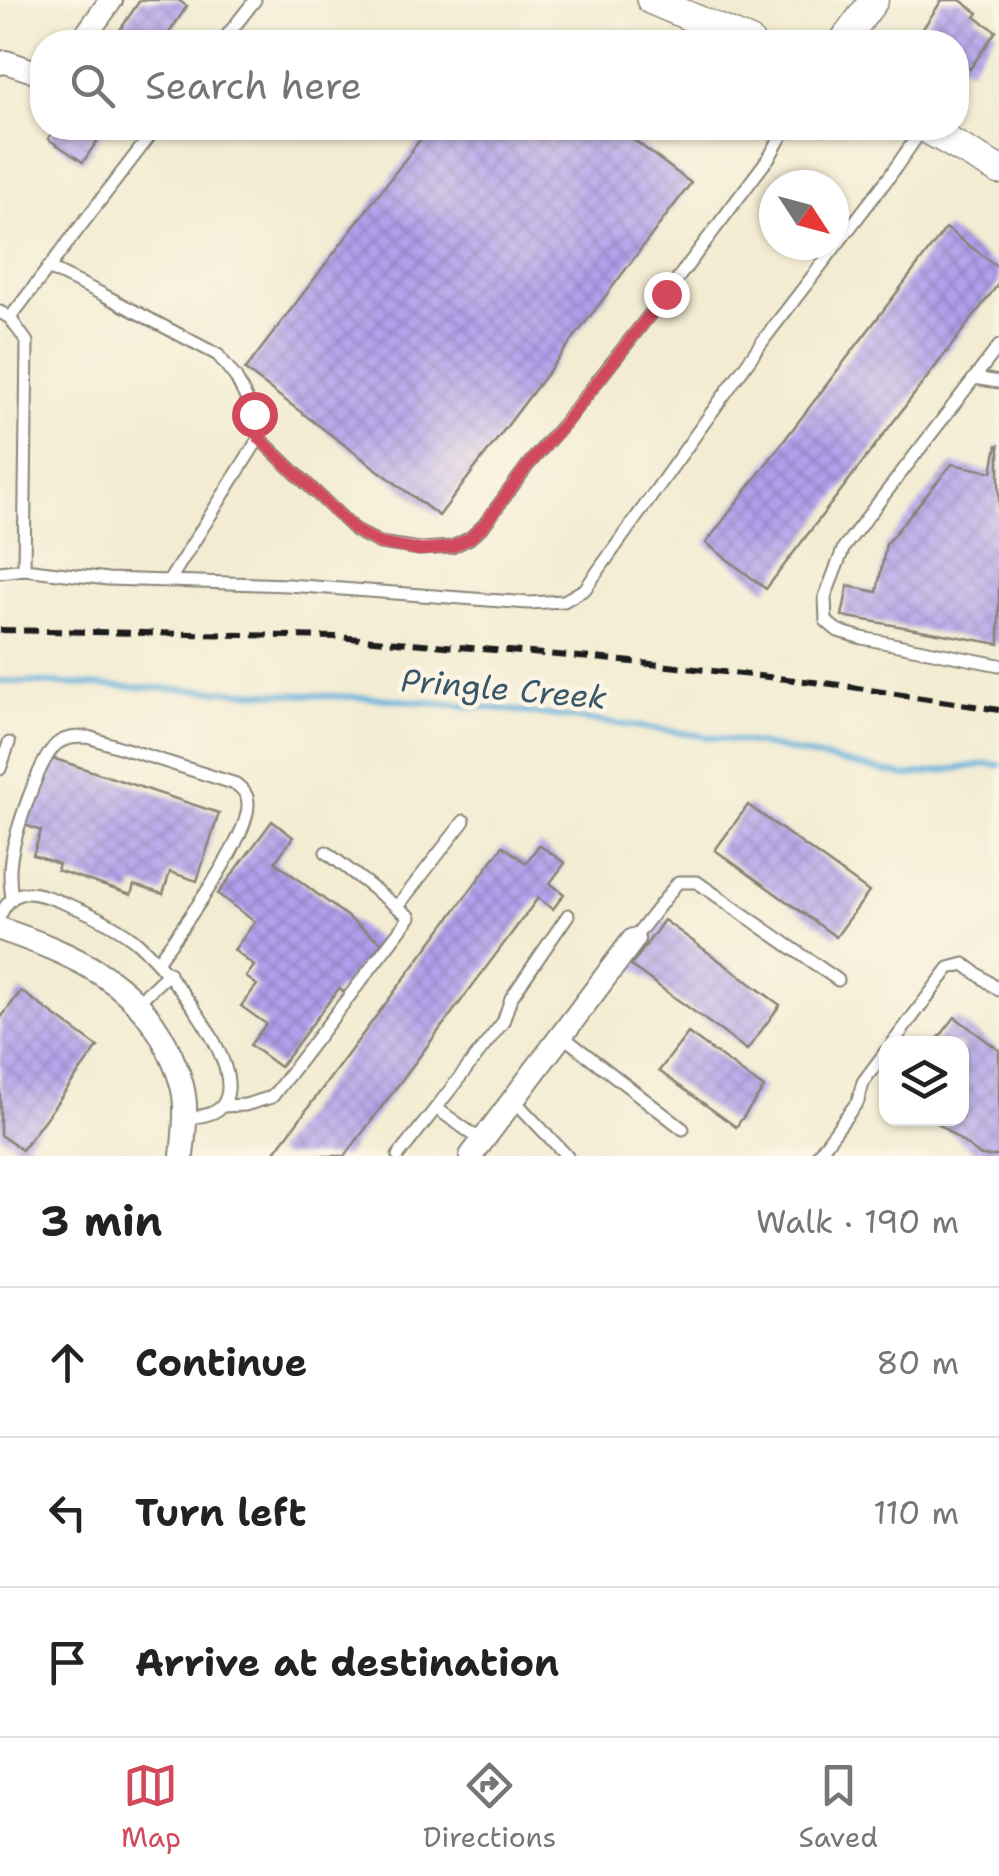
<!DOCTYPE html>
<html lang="en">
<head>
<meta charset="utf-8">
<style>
  body { margin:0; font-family:"Shantell Sans",sans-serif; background:#f2f2f2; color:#222 }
  .controls { position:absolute; right:30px; bottom:30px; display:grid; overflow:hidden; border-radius:20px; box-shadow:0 2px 8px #0004 }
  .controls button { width:90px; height:90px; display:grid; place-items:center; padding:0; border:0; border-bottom:2px solid #e0e0e0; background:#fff; color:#222; font:50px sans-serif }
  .compass { position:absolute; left:759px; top:170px; width:90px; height:90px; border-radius:50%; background:#fff; box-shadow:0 2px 8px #0004; rotate:126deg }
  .stop { position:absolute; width:30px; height:30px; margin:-22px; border:8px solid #d1495b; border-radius:50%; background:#fff }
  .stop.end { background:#d1495b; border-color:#fff; box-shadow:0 2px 10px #0008 }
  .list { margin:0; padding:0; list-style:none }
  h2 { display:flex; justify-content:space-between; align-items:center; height:130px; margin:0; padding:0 40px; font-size:42px }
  h2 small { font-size:32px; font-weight:400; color:#767676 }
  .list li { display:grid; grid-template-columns:65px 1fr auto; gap:30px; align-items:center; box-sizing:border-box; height:150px; padding:0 40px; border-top:2px solid #e0e0e0 }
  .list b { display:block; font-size:38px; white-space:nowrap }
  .list em { font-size:32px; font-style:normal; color:#767676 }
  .icon { flex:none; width:55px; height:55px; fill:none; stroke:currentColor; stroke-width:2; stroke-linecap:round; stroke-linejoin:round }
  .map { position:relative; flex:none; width:999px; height:1156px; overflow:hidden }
  .search { position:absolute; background:#fff; box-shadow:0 2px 8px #0004; left:30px; right:30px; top:30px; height:110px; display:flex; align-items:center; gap:25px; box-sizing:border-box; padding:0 35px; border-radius:40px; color:#767676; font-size:38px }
  .sheet { height:580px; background:#fff }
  nav { display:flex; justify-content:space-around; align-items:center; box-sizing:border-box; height:140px; border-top:2px solid #e0e0e0; background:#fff; font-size:28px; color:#767676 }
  nav a { display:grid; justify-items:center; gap:5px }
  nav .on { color:#d1495b }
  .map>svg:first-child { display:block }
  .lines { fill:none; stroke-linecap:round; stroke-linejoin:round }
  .stream { stroke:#61afda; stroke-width:6 }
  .building { fill:url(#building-cross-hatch) }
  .service-casing { stroke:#888477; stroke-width:15 }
  .minor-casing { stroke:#888477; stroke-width:26 }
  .tertiary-casing { stroke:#888477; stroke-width:31 }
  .service { stroke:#fff; stroke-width:11 }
  .minor { stroke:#fff; stroke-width:22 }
  .tertiary { stroke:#fff; stroke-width:28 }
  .rail { stroke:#1c1c1c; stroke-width:6; stroke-dasharray:15 8; stroke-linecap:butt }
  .route { stroke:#d1495b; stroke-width:12 }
  .labels { text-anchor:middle; stroke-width:9; stroke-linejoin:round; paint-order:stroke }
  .water-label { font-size:32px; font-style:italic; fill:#385768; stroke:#fcf5e5 }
</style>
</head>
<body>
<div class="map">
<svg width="999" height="1156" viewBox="0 0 999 1156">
  <defs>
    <pattern id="building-cross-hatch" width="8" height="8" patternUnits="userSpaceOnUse" patternTransform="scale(2.5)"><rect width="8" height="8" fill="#b1a1ed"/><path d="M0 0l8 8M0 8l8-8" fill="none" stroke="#8f82bf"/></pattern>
  </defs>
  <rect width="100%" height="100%" fill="#fcf5e5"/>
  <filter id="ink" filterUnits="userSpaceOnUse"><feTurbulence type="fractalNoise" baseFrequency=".01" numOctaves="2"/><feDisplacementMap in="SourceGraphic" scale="20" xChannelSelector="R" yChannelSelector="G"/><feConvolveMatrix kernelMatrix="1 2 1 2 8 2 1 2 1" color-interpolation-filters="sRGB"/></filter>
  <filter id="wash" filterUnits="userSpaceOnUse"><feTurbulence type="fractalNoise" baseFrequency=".0048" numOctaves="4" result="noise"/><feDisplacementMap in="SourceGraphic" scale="40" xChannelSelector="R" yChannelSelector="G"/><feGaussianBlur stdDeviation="2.25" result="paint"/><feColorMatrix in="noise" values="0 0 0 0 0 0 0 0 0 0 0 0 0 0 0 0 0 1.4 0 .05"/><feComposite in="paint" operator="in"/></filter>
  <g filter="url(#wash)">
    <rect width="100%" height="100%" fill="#f3ecd2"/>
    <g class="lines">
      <polyline class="stream" points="0,681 378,698 501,709 635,726 758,744 906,776 987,764 999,765"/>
    </g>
    <g id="blocks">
      <g class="building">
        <polygon points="140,0 178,0 187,6 163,42 112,42"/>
        <polygon points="942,0 960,0 978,13 975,17 996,31 970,69 956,60 956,42 914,42"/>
        <polygon points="55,128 106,128 83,162 48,139"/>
        <polygon points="429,128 618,128 691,183 439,516 245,370"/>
        <polygon points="946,228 999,268 999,283 766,589 706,543"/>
        <polygon points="997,445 999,445 999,644 842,616 848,586 877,592 886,544 952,464 992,472"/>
        <polygon points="55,759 219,813 197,881 170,872 163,894 134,885 131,895 57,870 59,864 33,855 41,831 25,825 46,762"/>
        <polygon points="748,805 869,892 836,937 715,850"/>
        <polygon points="272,821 293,837 275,862 382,943 345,993 339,988 280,1067 250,1045 266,1024 241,1006 257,985 246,977 254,966 234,950 255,922 218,894"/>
        <polygon points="539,845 565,863 550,883 564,894 553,909 538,898 345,1156 280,1156 275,1152 503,846 526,863"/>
        <polygon points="664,920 780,1005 747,1050 631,966"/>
        <polygon points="21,991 98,1047 22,1150 0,1135 0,1019"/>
        <polygon points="955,1017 999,1050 999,1156 981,1156 931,1118 962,1118 962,1044 934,1044"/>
        <polygon points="688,1033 764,1088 736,1127 659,1071"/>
      </g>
    </g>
  </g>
  <g filter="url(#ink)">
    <use href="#blocks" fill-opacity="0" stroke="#888477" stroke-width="2.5"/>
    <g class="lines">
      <g class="service-casing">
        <g id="service">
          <polyline points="222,42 255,0"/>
          <polyline points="48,268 102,294 218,355 236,378 254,414 259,438 356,531 380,543 420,549 452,547 470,538 484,525 528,465 566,421 666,294 770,156 786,128"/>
          <polyline points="0,312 10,318 156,128"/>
          <polyline points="10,318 27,342 24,569 108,579 288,585 529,603 564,601 585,589 765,338 889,177 923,128"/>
          <polyline points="999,346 844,547 825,597 826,621 838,631 862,638 999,665"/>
          <polyline points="974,378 999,382"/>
          <polyline points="0,572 24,569"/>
          <polyline points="169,581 259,438"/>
          <polyline points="0,769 9,743"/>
          <path d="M 12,898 C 10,885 9,872 11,859 C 15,834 39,757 58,743 C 67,737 77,737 88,737 L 236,784 C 243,790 248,794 248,804 C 249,839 180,931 157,962"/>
          <polyline points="397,907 464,821"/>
          <path d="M 0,916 C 15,882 37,893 64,903 C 88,912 113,924 133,939 C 162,962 254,1070 221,1107 C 212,1116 197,1116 185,1119"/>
          <polyline points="633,940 678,882 697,882 838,980"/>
          <polyline points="137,1003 169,973"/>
          <polyline points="561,1035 683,1129"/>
          <polyline points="892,1044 949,968 964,964 999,990"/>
          <polyline points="513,1099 567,1156"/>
          <polyline points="222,1106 245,1105 272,1097 410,917 326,852"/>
          <polyline points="482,1141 436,1108 503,1022 511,998 568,915"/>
          <polyline points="398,1156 436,1108"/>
          <polyline points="817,1156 858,1101 863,1082 886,1051"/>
        </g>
      </g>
      <g class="minor-casing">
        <g id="minor">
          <polyline points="81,42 111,0"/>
          <polyline points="0,63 6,62 42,74"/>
          <path d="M 0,929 C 73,954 141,982 172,1058 C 177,1069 182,1082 184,1095 C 187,1114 184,1136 182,1156"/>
          <polyline points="471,1156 633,940"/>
        </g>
      </g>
      <g class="tertiary-casing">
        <g id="tertiary">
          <polyline points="651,0 750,42"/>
          <polyline points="843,42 874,0"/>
          <polyline points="925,128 999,170"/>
        </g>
      </g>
      <use href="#service" class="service"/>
      <use href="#minor" class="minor"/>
      <use href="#tertiary" class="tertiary"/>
      <polyline class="rail" points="0,630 337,637 605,659 832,684 999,710"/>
    </g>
  </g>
  <g class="lines" filter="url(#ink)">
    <polyline class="route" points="254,414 259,438 356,531 380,543 420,550 452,547 470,538 484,525 528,465 566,422 666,294"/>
  </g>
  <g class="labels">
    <g class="water-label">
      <text transform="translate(504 689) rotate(5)" y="11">Pringle Creek</text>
    </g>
  </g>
</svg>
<div class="controls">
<button><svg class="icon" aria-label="layers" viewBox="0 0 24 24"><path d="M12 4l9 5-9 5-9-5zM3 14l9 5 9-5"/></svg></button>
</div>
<svg class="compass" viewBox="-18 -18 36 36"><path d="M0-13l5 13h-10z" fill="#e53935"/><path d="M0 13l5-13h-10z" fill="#767676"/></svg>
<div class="stop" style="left:254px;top:414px"></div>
<div class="stop end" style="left:666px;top:294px"></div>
<div class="search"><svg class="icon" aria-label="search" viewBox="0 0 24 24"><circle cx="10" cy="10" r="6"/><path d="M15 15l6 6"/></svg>Search here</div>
</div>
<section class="sheet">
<h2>3 min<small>Walk · 190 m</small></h2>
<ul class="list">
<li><svg class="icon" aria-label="ahead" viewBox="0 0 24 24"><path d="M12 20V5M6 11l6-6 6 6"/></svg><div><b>Continue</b></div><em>80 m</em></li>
<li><svg class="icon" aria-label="left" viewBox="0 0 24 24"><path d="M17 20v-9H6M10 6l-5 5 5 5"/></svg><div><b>Turn left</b></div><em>110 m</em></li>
<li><svg class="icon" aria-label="arrive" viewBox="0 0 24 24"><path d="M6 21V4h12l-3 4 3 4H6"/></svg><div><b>Arrive at destination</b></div></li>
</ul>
</section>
<nav>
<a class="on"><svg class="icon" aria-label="map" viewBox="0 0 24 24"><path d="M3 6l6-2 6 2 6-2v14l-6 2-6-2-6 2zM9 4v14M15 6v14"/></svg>Map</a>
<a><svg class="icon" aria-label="directions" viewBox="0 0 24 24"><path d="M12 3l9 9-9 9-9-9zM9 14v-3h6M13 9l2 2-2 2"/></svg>Directions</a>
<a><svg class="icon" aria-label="saved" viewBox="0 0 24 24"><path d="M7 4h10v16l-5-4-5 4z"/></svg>Saved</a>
</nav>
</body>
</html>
